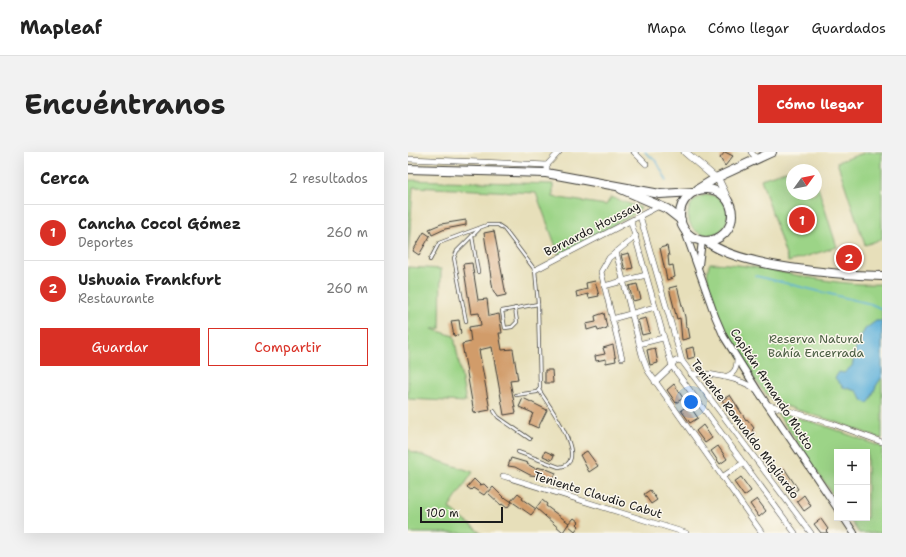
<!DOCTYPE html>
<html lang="es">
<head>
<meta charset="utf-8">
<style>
  body { margin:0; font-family:"Shantell Sans",sans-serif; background:#f2f2f2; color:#222 }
  .controls { position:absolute; right:12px; bottom:12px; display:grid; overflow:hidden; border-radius:0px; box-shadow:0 4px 16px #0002 }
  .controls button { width:36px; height:36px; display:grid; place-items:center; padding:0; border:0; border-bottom:1px solid #e0e0e0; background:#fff; color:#222; font:20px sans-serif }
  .compass { position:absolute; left:378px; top:12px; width:36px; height:36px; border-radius:50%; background:#fff; box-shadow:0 4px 16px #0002; rotate:57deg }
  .scale { position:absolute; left:12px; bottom:10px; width:83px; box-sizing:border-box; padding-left:4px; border:2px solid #1c1c1c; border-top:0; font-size:11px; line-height:14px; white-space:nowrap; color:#1c1c1c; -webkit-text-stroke:3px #fbf7ec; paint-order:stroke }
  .you { position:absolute; left:283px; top:250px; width:14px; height:14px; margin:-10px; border:3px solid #fff; border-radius:50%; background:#1a73e8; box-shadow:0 0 0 6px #1a73e833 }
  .badge { display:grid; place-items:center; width:26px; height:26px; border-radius:50%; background:#d93025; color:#fff; font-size:13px; font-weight:700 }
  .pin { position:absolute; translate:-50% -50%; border:2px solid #fff; box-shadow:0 1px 4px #0006 }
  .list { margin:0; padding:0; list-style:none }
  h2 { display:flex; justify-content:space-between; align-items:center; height:52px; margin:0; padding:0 16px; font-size:17px }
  h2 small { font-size:13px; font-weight:400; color:#767676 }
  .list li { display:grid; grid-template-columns:26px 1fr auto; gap:12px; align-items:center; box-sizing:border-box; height:56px; padding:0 16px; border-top:1px solid #e0e0e0 }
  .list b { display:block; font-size:15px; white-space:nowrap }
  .list p { margin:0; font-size:13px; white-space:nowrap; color:#767676 }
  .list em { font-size:13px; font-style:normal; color:#767676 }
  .actions { display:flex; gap:8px; padding:12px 16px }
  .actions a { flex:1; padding:9px 0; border:1px solid #d93025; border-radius:0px; text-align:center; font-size:14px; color:#d93025 }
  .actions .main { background:#d93025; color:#fff }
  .map { position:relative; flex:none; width:474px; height:381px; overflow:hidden; border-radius:0px }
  header { display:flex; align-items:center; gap:24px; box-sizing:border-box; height:56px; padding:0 20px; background:#fff; border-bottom:1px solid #e0e0e0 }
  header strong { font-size:19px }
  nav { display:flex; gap:22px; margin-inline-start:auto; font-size:14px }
  .intro { display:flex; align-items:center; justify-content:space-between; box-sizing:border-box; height:96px; padding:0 24px }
  h1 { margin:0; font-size:28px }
  .button { padding:10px 18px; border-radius:0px; background:#d93025; color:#fff; font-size:14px; font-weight:700 }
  main { display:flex; gap:24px; padding:0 24px }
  aside { flex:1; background:#fff; border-radius:0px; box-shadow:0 4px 16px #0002 }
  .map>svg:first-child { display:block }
  .green { fill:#9cd487; stroke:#5c7852 }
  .water { fill:#5eb1da; stroke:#3d667b }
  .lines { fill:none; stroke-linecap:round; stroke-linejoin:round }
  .stream { stroke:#5eb1da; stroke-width:1.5 }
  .building { fill:#d19c6b }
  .service-casing { stroke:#3a3934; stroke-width:4 }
  .minor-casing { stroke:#3a3934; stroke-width:6 }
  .tertiary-casing { stroke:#3a3934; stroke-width:8 }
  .secondary-casing { stroke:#3a3934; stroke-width:8 }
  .primary-casing { stroke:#3a3934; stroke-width:10 }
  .service { stroke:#fff; stroke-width:2.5 }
  .minor { stroke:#fff; stroke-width:5 }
  .tertiary { stroke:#fff; stroke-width:6 }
  .secondary { stroke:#fff; stroke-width:7 }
  .primary { stroke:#fff; stroke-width:8 }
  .labels { text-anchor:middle; stroke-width:3; stroke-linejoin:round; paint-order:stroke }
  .street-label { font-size:12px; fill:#1c1c1c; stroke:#fbf7ec }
  .park-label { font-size:12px; fill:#495c41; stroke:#fbf7ec }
</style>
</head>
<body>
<header>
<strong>Mapleaf</strong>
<nav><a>Mapa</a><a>Cómo llegar</a><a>Guardados</a></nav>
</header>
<div class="intro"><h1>Encuéntranos</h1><a class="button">Cómo llegar</a></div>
<main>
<aside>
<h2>Cerca<small>2 resultados</small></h2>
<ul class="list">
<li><span class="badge">1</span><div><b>Cancha Cocol Gómez</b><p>Deportes</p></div><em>260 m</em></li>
<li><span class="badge">2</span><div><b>Ushuaia Frankfurt</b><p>Restaurante</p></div><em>260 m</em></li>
</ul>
<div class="actions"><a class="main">Guardar</a><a>Compartir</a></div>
</aside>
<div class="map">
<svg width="474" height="381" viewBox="0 0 474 381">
  <rect width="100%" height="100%" fill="#fbf7ec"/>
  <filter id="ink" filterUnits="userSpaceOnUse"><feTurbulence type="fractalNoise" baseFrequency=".025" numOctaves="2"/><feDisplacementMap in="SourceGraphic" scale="8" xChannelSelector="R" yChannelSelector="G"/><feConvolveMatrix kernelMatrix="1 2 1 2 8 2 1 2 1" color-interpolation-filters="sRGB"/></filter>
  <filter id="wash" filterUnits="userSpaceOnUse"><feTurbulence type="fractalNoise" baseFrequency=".012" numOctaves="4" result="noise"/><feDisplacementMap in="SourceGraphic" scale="16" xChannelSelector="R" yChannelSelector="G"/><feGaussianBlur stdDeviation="0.9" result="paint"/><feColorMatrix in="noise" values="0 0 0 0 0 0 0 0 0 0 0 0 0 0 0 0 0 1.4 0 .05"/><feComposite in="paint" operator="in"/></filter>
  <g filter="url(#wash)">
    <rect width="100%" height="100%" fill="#e7dfba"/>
    <g class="green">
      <polygon points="459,0 474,0 474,87 457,93 429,10"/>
      <polygon points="402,11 404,18 384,18 384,42 408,42 408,29 429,95 380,110 353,27"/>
      <polygon points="0,28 145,32 145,45 198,53 203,45 233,56 228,61 151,103 128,41 5,35 0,108"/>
      <circle cx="300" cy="63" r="20"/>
      <path d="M 302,111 C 359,112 416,135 474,132 L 474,287 L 431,271 L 368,251 C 344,233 287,140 302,111 Z"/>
      <polygon points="0,115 33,117 32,177 24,177 46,184 58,250 0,247"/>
      <polygon points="368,259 414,273 474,295 474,381 451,381 441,366 459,366 459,300 429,300 429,349"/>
      <polygon points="0,296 4,300 65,320 41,356 73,381 0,381"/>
    </g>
    <polygon class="water" points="468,169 474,169 474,225 468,234 462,249 460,251 455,249 449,239 435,235 427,226 431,220 436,221 444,214 449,192 457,177"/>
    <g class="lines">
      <g class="stream">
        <polyline points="237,0 249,10 259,29"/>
        <polyline points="348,124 463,152 474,157"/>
      </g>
    </g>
    <g id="blocks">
      <g class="building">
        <polygon points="317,0 325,4 317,14 312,6"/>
        <polygon points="58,68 58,73 37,77 24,83 21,77 33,72"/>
        <polygon points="86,79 98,143 89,145 85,138 76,81"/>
        <polygon points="16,80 22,84 11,103 5,99"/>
        <polygon points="259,94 261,104 260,104 261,114 265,113 267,125 259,128 252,96"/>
        <polygon points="221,101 225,116 217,118 213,103"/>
        <polygon points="64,111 70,148 79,147 81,164 91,162 94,181 91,181 94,198 105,197 110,228 102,229 108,261 96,263 84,195 71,198 82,258 66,261 54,192 63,190 61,175 73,173 71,161 63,162 55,112"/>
        <polygon points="187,129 191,144 181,146 180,142 169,145 168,140 179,137 178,131"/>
        <polygon points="229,132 233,147 225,149 221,134"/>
        <polygon points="269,134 277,165 278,175 280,175 282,186 274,188 272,166 269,167 261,136"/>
        <polygon points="196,161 199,176 190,179 189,175 179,178 178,172 188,170 187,164"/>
        <polygon points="238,166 242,181 234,183 230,168"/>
        <polygon points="51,168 53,182 46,184 43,169"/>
        <polygon points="205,193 208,209 198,211 198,207 188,209 187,204 197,202 195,196"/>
        <polygon points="285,195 287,205 280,207 278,197"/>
        <polygon points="247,196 250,211 242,213 239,198"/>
        <polygon points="137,218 144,218 145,231 137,231"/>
        <polygon points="266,232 275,246 268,251 259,238"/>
        <polygon points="322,243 338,268 339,267 346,276 344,278 347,283 343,286 314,248"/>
        <polygon points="115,246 139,258 130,276 121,272 125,261 111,255"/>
        <polygon points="281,253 290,266 282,271 273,258"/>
        <polygon points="295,273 304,286 297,291 288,279"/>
        <polygon points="310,294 319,307 312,312 303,299"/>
        <polygon points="137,299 146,303 144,308 135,304"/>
        <polygon points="179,299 190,314 181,320 172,303"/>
        <polygon points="103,306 120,311 119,312 128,317 129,315 136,317 136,316 148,321 144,329 133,324 122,323 107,315 100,314"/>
        <polygon points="376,316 390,337 386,340 380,329 376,332 369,322"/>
        <polygon points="333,325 343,339 336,344 326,330"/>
        <polygon points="66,327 72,333 76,332 81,337 76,343 65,336 63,338 59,335"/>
        <polygon points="85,335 97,347 98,346 104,350 99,356 94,352 93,353 80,341"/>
        <polygon points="242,338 249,348 243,352 236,342"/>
        <polygon points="110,341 115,345 114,347 128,357 123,363 103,349"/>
        <polygon points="396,343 403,354 396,359 389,349"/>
        <polygon points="349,347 358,359 351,365 342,352"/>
        <polygon points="134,348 139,352 138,354 161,371 155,380 128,356"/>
        <polygon points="166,366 171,370 169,372 171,374 167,379 160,373"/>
        <polygon points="413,367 420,377 418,379 420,381 413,381 406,372"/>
      </g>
    </g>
  </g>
  <g filter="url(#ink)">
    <use href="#blocks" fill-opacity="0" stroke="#3a3934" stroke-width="1"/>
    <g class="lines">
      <g class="service-casing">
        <g id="service">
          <polyline points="64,84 70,120"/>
          <polyline points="22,108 31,91 79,73 90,73 96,77 127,118 130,152 132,236 129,240 108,243"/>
          <polyline points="107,156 109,170 104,175 97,176 94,159 130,152"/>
          <polyline points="58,169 46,106 49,99 71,77"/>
          <polyline points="86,259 90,265 122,287"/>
          <path d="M 110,300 L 151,315 C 185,312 138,249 131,238"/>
        </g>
      </g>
      <g class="minor-casing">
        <g id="minor">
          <polyline points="226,0 238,12"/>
          <polyline points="343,0 349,7"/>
          <polyline points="0,7 139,13"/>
          <polyline points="139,16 139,13 151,0"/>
          <polyline points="232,64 274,209 403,381"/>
          <polyline points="223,70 264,214 387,381"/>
          <polyline points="208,100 234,203 240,219 354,381"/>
          <polyline points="127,118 251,54"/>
          <polyline points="196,134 238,123"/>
          <polyline points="204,167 247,155"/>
          <polyline points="231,192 255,186"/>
          <polyline points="214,206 193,120 201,106 228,84"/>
          <path d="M 283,222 C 304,221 332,226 349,238"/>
          <path d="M 316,225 C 326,223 329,217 329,207"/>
          <polyline points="247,230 264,214 266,210 270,208 274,209"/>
          <polyline points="358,252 425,272 474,290"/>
          <polyline points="95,324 278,381"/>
          <polyline points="314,325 335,311"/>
        </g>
      </g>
      <g class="tertiary-casing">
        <g id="tertiary">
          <polyline points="276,77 307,164 316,185 350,239 429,356"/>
          <polyline points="291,113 294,89"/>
          <polyline points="436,366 446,381"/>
        </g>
      </g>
      <g class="secondary-casing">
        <polyline id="secondary" points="277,0 311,29 320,48"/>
      </g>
      <g class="primary-casing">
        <g id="primary">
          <polyline points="0,17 138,21 252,42 286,40"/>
          <circle cx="298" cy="63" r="26"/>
          <polyline points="213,37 259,57 273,68"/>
          <polyline points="290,37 308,26 364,0"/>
          <path d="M 298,89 C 330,115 432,123 474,124"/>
        </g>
      </g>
      <use href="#service" class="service"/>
      <use href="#minor" class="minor"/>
      <use href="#tertiary" class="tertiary"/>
      <use href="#secondary" class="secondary"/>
      <use href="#primary" class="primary"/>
    </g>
  </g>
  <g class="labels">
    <g class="street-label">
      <text transform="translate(184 77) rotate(-27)" y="4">Bernardo Houssay</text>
      <text transform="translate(364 237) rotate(57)" y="4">Capitán Armando Mutto</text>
      <text transform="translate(337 277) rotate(53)" y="4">Teniente Romualdo Migliardo</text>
      <text transform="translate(190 343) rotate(17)" y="4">Teniente Claudio Cabut</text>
    </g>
    <g class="park-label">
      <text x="408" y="191">Reserva Natural<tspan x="408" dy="14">Bahía Encerrada</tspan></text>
    </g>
  </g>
</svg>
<div class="controls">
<button>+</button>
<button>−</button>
</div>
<svg class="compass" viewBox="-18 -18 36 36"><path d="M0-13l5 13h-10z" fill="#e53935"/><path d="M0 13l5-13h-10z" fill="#767676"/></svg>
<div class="scale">100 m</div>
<div class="you"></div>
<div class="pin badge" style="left:394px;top:68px">1</div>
<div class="pin badge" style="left:441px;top:106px">2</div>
</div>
</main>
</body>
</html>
